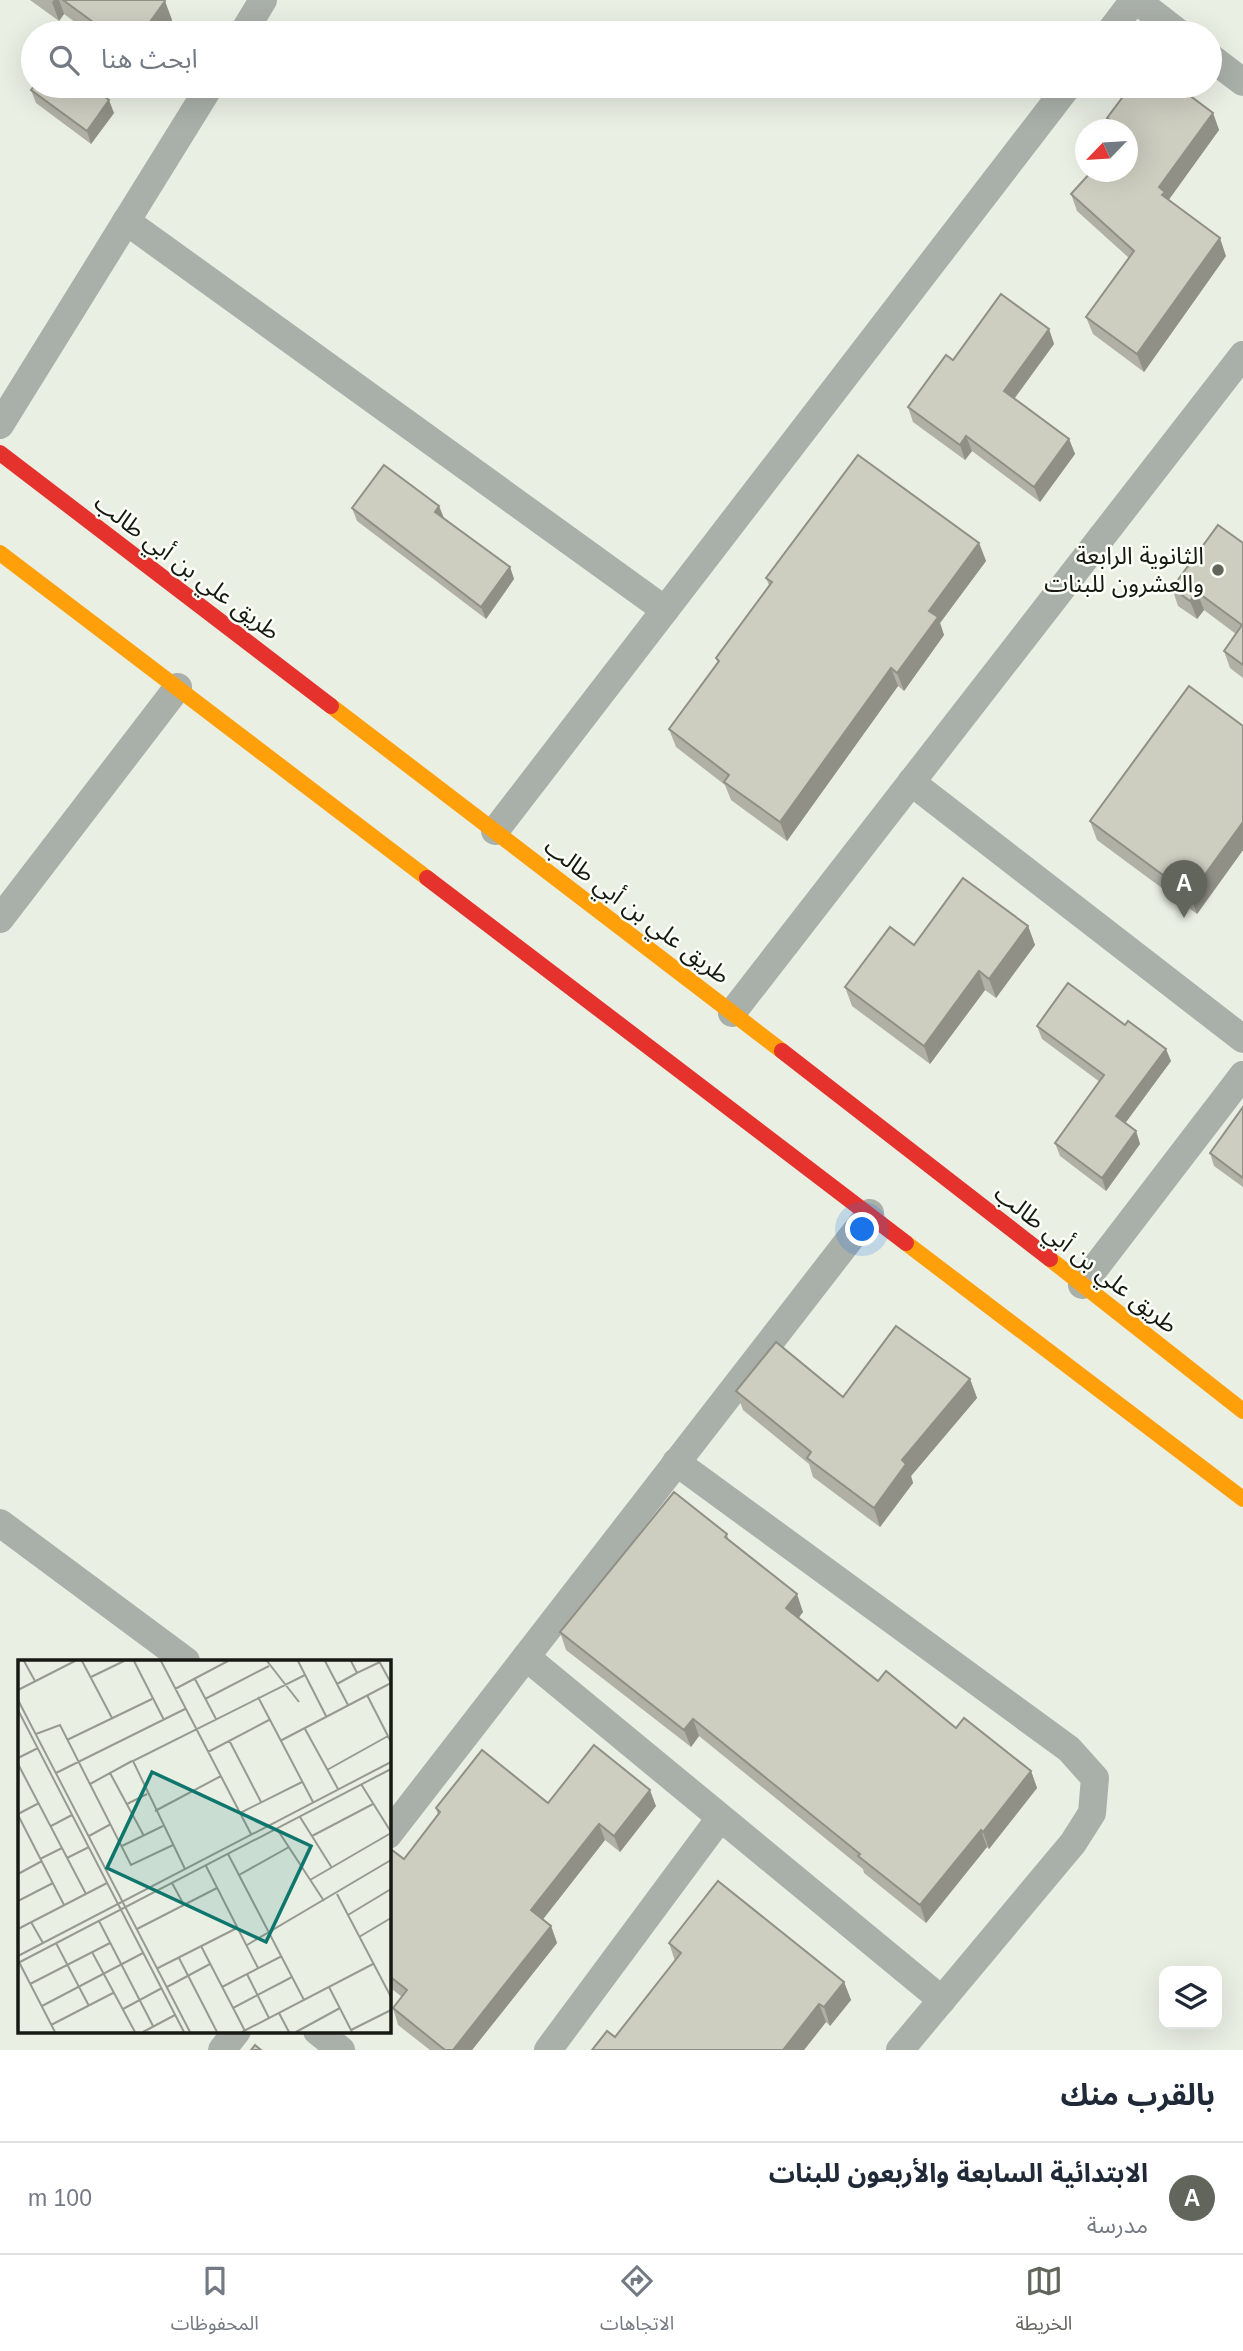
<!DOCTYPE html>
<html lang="ar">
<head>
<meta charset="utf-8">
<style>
  body { margin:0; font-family:Helvetica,"Noto Sans Arabic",sans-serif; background:#f6f6f7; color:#1f2937; direction:rtl }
  .controls { position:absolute; right:21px; bottom:21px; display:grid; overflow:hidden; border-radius:14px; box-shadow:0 7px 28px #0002 }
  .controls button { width:63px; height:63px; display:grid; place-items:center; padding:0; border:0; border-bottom:2px solid #e0e1e3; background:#fff; color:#1f2937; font:35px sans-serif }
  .compass { position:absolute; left:1075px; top:119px; width:63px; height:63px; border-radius:50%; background:#fff; box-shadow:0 7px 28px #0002; rotate:245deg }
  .you { position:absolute; left:863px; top:1230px; width:24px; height:24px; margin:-18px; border:5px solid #fff; border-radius:50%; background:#1a73e8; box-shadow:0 0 0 10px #1a73e833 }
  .badge { display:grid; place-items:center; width:46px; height:46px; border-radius:50%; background:#61655c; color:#fff; font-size:23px; font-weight:700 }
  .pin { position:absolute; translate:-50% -58px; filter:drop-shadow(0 2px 4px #0008) }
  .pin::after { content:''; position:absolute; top:37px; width:24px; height:21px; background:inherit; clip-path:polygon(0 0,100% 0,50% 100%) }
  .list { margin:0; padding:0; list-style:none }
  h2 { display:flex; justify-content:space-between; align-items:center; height:91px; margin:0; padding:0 28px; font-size:30px }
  h2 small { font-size:23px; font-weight:400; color:#747a83 }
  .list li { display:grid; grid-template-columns:46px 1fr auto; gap:21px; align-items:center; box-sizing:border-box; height:112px; padding:0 28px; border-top:2px solid #e0e1e3 }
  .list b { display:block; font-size:26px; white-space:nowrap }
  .list p { margin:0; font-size:23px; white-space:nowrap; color:#747a83 }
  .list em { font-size:23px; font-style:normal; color:#747a83 }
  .icon { flex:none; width:38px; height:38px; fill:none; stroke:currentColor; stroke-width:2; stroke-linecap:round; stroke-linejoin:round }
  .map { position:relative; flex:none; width:1243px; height:2050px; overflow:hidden; direction:ltr }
  .search { position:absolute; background:#fff; box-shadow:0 7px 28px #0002; left:21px; right:21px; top:21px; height:77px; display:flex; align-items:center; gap:18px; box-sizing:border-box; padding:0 24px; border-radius:38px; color:#747a83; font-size:26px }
  .sheet { height:203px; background:#fff }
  nav { display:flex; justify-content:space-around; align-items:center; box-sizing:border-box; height:98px; border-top:2px solid #e0e1e3; background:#fff; font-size:19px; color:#747a83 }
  nav a { display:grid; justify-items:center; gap:4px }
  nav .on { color:#61655c }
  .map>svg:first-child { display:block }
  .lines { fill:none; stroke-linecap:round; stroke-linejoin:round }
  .street { stroke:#a9afa9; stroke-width:28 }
  .slow { stroke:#ff9f0a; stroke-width:16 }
  .jam { stroke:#e5322d; stroke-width:16 }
  .wall { fill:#b0b0a5 }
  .shaded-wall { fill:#909086 }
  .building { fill:#cdcdc0; stroke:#909086; stroke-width:2 }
  .poi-dot { fill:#61655c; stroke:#fbfff7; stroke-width:2.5 }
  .labels { text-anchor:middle; stroke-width:5; stroke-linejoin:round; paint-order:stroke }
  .poi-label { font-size:24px; fill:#171a13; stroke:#fbfff7; text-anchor:end }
  .street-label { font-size:24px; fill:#171a13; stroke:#fbfff7 }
  .inset-road { fill:none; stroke:#969a90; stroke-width:2 }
  .view { fill:#0f766e; fill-opacity:0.15; stroke:#0f766e; stroke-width:3.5 }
  .inset-edge { fill:none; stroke:#171a13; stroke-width:3.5 }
</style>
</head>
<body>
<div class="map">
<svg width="1243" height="2050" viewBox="0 0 1243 2050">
  <rect width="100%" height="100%" fill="#eaefe4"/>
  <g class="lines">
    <g class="street">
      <polyline points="1136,0 1179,33"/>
      <polyline points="243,33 263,0"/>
      <polyline points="1109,33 1134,0"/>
      <polyline points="1210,57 1243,82"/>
      <polyline points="126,221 665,610"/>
      <polyline points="0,425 210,86"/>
      <polyline points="911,782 1243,1039"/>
      <polyline points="495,831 1068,86"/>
      <polyline points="0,919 178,687"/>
      <polyline points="732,1013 1243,355"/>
      <polyline points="1082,1285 1243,1075"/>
      <polyline points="676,1462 1069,1749 1095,1778 1092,1813 1073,1843 900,2050"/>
      <polyline points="0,1523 186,1661"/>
      <polyline points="526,1657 942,2000"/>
      <polyline points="388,1835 870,1213"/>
      <polyline points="317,2031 341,2050"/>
      <polyline points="222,2050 237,2031"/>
      <polyline points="548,2050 720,1818"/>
    </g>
    <g class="slow">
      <polyline points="0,553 427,878"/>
      <polyline points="331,706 782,1051"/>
      <polyline points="906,1243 1243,1499"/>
      <polyline points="1050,1259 1243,1411"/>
    </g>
    <g class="jam">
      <polyline points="0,453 331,706"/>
      <polyline points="427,878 906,1243"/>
      <polyline points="782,1051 1050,1259"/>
    </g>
  </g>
  <g class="wall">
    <polygon points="30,0 164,0 172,20 162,33 90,33 64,14 59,21"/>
    <polygon points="31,90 114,113 91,144 36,103"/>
    <polygon points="1213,113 1219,130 1168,200 1226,256 1144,372 1093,334 1086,317 1129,258 1077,211 1071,194 1128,172 1128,130 1111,130 1107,118"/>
    <polygon points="1049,329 1054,344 1014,399 1069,439 1075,454 1040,502 972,451 965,460 913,422 908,407 953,360"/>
    <polygon points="439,506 444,518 510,567 514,579 486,619 357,521 352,508"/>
    <polygon points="979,543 986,561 940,623 944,635 904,691 898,686 787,841 731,800 725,785 676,747 669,729 718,663 716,658 769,585 766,578"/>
    <polygon points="1243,543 1243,678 1230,668 1224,651 1236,634 1204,610 1197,619 1178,606 1172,588"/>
    <polygon points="1243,726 1243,850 1197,914 1097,840 1090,821"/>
    <polygon points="1028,926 1035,945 996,998 985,990 930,1064 852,1006 845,987 914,945"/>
    <polygon points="1037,1026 1171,1061 1125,1123 1136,1131 1140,1144 1106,1191 1060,1156 1055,1143 1100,1082 1042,1039"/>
    <polygon points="1243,1107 1243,1187 1214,1166 1210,1153"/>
    <polygon points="970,1379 977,1398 911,1476 913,1483 880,1527 813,1477 809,1464 743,1410 736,1391 843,1397"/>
    <polygon points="727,1534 729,1541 803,1612 799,1617 878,1681 956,1728 1031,1771 1037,1788 989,1849 987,1847 926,1923 864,1873 863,1869 699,1736 691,1747 566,1650 560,1632"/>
    <polygon points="548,1803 656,1806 620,1852 605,1840 542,1920 551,1926 557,1943 472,2050 430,2050 398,2025 393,2008 402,1997 388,1986 388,1847 404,1859 438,1815 436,1808"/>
    <polygon points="669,1943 844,1982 851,2000 830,2026 826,2022 804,2050 592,2050 615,2037 675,1961"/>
  </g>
  <g class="shaded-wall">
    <polygon points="54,0 59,0 64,14 59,21 52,2"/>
    <polygon points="165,1 172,20 162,33 142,33"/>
    <polygon points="109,100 114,113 91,144 87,131"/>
    <polygon points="1213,113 1219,130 1168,201 1168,213 1159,187"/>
    <polygon points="1220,238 1226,256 1144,372 1137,354"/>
    <polygon points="1049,329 1054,344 1009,406 1004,391"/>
    <polygon points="966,436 972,451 965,460 960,445"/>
    <polygon points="1069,439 1075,454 1040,502 1034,487"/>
    <polygon points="439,506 444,519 435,512"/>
    <polygon points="979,543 986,561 940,623 944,635 904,691 897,673 929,611"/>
    <polygon points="510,567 514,579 486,619 481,607"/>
    <polygon points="1197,592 1204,610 1197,619 1190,601"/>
    <polygon points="891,668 898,686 787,841 780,822"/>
    <polygon points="1243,822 1243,850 1197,914 1190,895"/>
    <polygon points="1028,926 1035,945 996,998 989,979"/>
    <polygon points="979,971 985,990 930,1064 924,1046"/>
    <polygon points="1166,1049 1171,1061 1121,1129 1116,1116"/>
    <polygon points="1136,1131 1140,1144 1106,1191 1102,1178"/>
    <polygon points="970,1379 977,1398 911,1476 913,1483 880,1527 874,1508 902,1460"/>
    <polygon points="797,1594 803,1612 793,1625 786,1608"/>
    <polygon points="693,1719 699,1736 691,1747 684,1730"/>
    <polygon points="1031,1771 1037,1788 989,1849 983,1832"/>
    <polygon points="650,1790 656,1806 620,1852 614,1836"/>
    <polygon points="599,1824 605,1840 537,1927 531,1910"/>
    <polygon points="981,1830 987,1847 926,1923 920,1905"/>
    <polygon points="551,1926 557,1943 472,2050 453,2050"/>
    <polygon points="844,1982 851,2000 830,2026 824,2007"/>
    <polygon points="819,2004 826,2022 804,2050 783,2050"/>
  </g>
  <g class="building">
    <polygon points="63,0 164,0 165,1 142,33 108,33"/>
    <polygon points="34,86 90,86 109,100 87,131 31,90"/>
    <polygon points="1131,86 1177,86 1213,113 1159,187 1165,192 1162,195 1220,238 1137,354 1086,317 1134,251 1071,194 1091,172 1128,172 1128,130 1123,130 1107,118"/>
    <polygon points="1001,294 1049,329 1004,391 1069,439 1034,487 966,436 960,445 908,407 946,355 953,360"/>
    <polygon points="858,455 979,543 929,611 938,617 897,673 891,668 780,822 724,782 729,775 669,729 719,661 716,658 772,582 766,578"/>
    <polygon points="384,465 439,506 435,512 510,567 481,607 352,508"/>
    <polygon points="1218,525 1243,543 1243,665 1224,651 1242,625 1197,592 1190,601 1172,588"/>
    <polygon points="1189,686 1243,726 1243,822 1190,895 1090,821"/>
    <polygon points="963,878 1028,926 989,979 979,971 924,1046 845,987 890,927 914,945"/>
    <polygon points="1068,983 1125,1025 1128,1021 1166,1049 1116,1116 1136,1131 1102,1178 1055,1143 1104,1075 1037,1026"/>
    <polygon points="1243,1107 1243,1178 1210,1153"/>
    <polygon points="896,1326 970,1379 902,1460 906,1464 874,1508 807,1458 811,1452 736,1391 776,1342 843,1397"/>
    <polygon points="674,1492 727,1534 725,1537 797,1594 786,1608 878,1681 886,1671 956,1728 964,1718 1031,1771 983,1832 981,1830 920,1905 858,1856 860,1854 693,1719 684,1730 560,1632"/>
    <polygon points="594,1745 650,1790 614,1836 599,1824 531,1910 551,1926 453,2050 445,2050 393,2008 407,1990 388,1975 388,1847 404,1859 440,1812 436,1808 482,1750 548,1803"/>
    <polygon points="718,1881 844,1982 824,2007 819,2004 783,2050 592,2050 607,2031 615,2037 681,1953 669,1943"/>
    <polygon points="255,2045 261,2050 251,2050"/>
  </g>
  <circle class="poi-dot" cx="1218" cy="570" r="7"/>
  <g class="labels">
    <g class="poi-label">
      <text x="1204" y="564">الثانوية الرابعة<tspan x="1204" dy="28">والعشرون للبنات</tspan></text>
    </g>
    <g class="street-label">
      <text transform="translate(187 567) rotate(37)" y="8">طريق علي بن أبي طالب</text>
      <text transform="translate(637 911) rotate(37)" y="8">طريق علي بن أبي طالب</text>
      <text transform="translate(1086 1259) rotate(38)" y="8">طريق علي بن أبي طالب</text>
    </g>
  </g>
  <g transform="translate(18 1660)">
    <rect width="373" height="373" fill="#eaefe4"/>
    <path class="inset-road" d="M 6,1 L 17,21M 64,1 L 94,58M 116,1 L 146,60M 143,1 L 233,174M 249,1 L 281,42M 280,1 L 308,56M 307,1 L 330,45M 333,1 L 339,13 L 362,2M 73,17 L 106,1M 177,19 L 198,59M 319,24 L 339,13M 157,29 L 210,1M 0,30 L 57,1M 349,35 L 373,82M 240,37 L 295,142M 187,39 L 251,6M 0,40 L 172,372M 0,50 L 166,372M 287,69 L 320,129M 18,74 L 42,65 L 113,205 L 155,185M 49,80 L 134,39M 211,80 L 243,142M 262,81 L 373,23 L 361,1M 190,92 L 251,60M 0,98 L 20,88M 0,104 L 68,234M 309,110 L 370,76M 38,113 L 167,49M 92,113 L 126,176M 72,124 L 114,101M 343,124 L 373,172M 109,144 L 129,134M 137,151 L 203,116M 222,153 L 284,122M 0,154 L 21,143M 0,155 L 46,245M 282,157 L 314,208M 33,166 L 54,155M 259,169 L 306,241M 71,176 L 93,164M 294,176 L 355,144M 104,186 L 145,166M 210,194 L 286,340M 49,198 L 71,187M 22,199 L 44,188M 188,206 L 240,308M 167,209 L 115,101 L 287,15M 0,214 L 24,201M 221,215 L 271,187M 292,220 L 373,173M 154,223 L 166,245M 319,234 L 373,337M 0,241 L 35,223M 330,255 L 373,229M 81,261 L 135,366M 13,262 L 25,283M 0,269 L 89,223M 119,269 L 199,228M 341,277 L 373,258M 38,283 L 71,346M 229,285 L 373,200M 183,286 L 227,371M 74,292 L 117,372M 0,296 L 373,102M 161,298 L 199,372M 1,302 L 37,372M 0,303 L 373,109M 140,308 L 219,268M 229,314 L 251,358M 12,324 L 92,283M 149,327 L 192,304M 204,327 L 264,296M 311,327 L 334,372M 24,346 L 125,293M 215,348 L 274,317M 105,349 L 144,328M 261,353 L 271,372M 33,365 L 95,333M 333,370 L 373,350M 125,372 L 157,355M 224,372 L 355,304M 278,372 L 322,348"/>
    <path class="view" d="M 134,112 L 293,186 L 248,282 L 89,208 Z"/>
    <rect width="373" height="373" class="inset-edge"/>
  </g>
</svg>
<div class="controls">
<button><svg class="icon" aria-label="layers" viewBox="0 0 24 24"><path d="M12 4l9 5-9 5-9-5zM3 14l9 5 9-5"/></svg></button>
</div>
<svg class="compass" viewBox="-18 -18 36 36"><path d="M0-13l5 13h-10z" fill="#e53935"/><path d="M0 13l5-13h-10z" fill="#747a83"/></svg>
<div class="you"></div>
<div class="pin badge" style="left:1184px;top:918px">A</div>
<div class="search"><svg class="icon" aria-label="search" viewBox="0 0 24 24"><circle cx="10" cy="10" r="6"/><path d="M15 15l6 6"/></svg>ابحث هنا</div>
</div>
<section class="sheet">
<h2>بالقرب منك<small></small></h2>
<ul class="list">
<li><span class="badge">A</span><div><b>الابتدائية السابعة والأربعون للبنات</b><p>مدرسة</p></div><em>100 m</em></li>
</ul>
</section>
<nav>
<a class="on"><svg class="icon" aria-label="map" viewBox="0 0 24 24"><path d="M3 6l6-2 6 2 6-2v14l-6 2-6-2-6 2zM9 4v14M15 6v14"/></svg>الخريطة</a>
<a><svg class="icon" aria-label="directions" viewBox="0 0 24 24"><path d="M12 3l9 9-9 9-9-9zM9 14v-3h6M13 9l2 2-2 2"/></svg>الاتجاهات</a>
<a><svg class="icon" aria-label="saved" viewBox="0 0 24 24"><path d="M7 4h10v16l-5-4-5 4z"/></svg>المحفوظات</a>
</nav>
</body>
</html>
